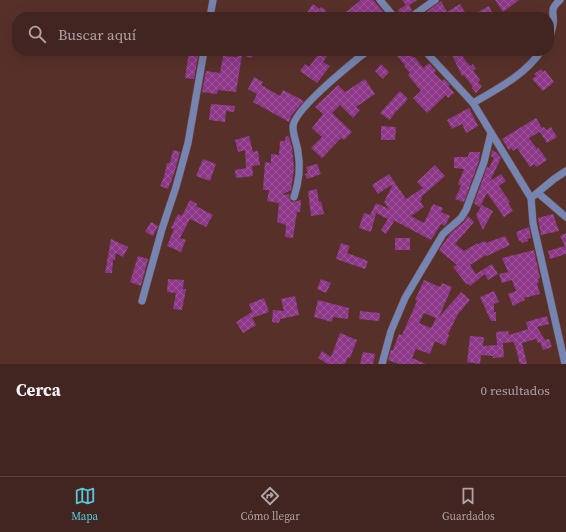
<!DOCTYPE html>
<html lang="es">
<head>
<meta charset="utf-8">
<style>
  body { margin:0; font-family:"Source Serif 4",serif; background:#492c29; color:#f1f3f6 }
  .list { margin:0; padding:0; list-style:none }
  h2 { display:flex; justify-content:space-between; align-items:center; height:52px; margin:0; padding:0 16px; font-size:17px }
  h2 small { font-size:13px; font-weight:400; color:#aea4a5 }
  .icon { flex:none; width:22px; height:22px; fill:none; stroke:currentColor; stroke-width:2; stroke-linecap:round; stroke-linejoin:round }
  .map { position:relative; flex:none; width:566px; height:364px; overflow:hidden }
  .search { position:absolute; background:#422420; box-shadow:0 4px 16px #0002; left:12px; right:12px; top:12px; height:44px; display:flex; align-items:center; gap:10px; box-sizing:border-box; padding:0 14px; border-radius:16px; color:#aea4a5; font-size:15px }
  .sheet { height:112px; background:#422420 }
  nav { display:flex; justify-content:space-around; align-items:center; box-sizing:border-box; height:56px; border-top:1px solid #5a413e; background:#422420; font-size:11px; color:#aea4a5 }
  nav a { display:grid; justify-items:center; gap:2px }
  nav .on { color:#54cadd }
  .map>svg:first-child { display:block }
  .building { fill:url(#building-cross-hatch); fill-rule:evenodd }
  .lines { fill:none; stroke-linecap:round; stroke-linejoin:round }
  .minor-casing { stroke:#724d48; stroke-width:8 }
  .minor { stroke:#7584b0; stroke-width:7 }
</style>
</head>
<body>
<div class="map">
<svg width="566" height="364" viewBox="0 0 566 364">
  <defs>
    <pattern id="building-cross-hatch" width="8" height="8" patternUnits="userSpaceOnUse"><rect width="8" height="8" fill="#8d3788"/><path d="M0 0l8 8M0 8l8-8" fill="none" stroke="#9e5499"/></pattern>
  </defs>
  <rect width="100%" height="100%" fill="#58302a"/>
  <g class="building">
    <polygon points="361,0 373,0 388,17 350,17 346,12"/>
    <polygon points="402,0 417,0 409,5 412,10 408,13 406,17 402,17 398,10 406,5"/>
    <polygon points="495,0 519,0 503,12"/>
    <polygon points="441,1 447,12 460,4 468,17 420,17"/>
    <polygon points="313,4 320,9 321,7 326,10 321,16 315,12 312,17 304,17"/>
    <polygon points="489,6 494,17 480,17 478,12"/>
    <polygon points="189,51 199,51 194,79 185,78"/>
    <polygon points="232,51 253,51 252,58 242,55 236,92 218,90 217,94 202,92 206,71 220,73 223,56 237,57 238,54 232,53"/>
    <polygon points="309,51 330,51 323,62 330,66 317,83 300,71 305,64 309,67 317,56"/>
    <polygon points="398,51 406,51 414,58 415,57 423,68 429,63 436,71 434,73 442,81 444,79 450,85 448,86 454,93 448,98 446,95 427,113 413,98 421,91 408,75 410,73 404,66 405,65 395,54"/>
    <polygon points="441,51 460,51 467,63 468,63 470,66 473,64 476,69 473,70 480,80 478,82 482,86 476,93 472,88 473,87 464,75 462,76 451,53 445,57"/>
    <polygon points="381,64 389,72 383,79 375,71"/>
    <polygon points="541,69 543,72 545,70 554,82 543,91 532,79 536,76 534,74"/>
    <polygon points="254,77 263,82 261,85 280,96 283,90 304,101 291,116 289,122 253,102 257,94 248,89"/>
    <polygon points="365,79 375,94 356,107 360,110 353,118 340,105 332,113 352,132 344,140 341,138 322,158 311,148 322,137 312,128 323,114 315,107 338,85 345,92"/>
    <polygon points="400,91 408,99 397,111 396,111 390,120 380,113"/>
    <polygon points="211,104 235,106 234,112 226,111 225,122 209,120"/>
    <polygon points="469,108 478,126 466,133 462,124 452,129 447,120"/>
    <polygon points="536,118 542,128 544,127 546,130 551,127 557,137 547,143 540,132 529,138 537,149 538,147 547,160 536,167 534,164 530,167 517,148 513,151 511,148 509,150 502,139"/>
    <polygon points="381,126 396,127 395,140 381,140"/>
    <polygon points="249,136 253,152 258,151 260,165 252,166 253,176 236,178 235,170 246,168 245,150 238,152 235,140"/>
    <polygon points="286,136 289,137 292,147 294,169 291,190 283,194 283,195 290,194 289,198 292,202 301,200 300,212 297,212 293,238 285,237 286,225 277,222 279,203 267,201 269,190 263,190 265,162 271,163 271,154 279,155 280,141 285,141"/>
    <polygon points="173,150 180,152 174,174 168,189 160,186 164,177 167,163 170,163"/>
    <polygon points="492,150 497,153 501,158 490,181 501,174 506,181 499,186 510,202 508,203 513,211 504,217 487,193 480,207 474,203 487,167 489,168 494,158 491,156"/>
    <polygon points="469,152 480,152 479,161 464,202 455,199 461,186 458,184 464,169 454,168 454,157 468,157"/>
    <polygon points="203,159 216,164 210,181 196,176"/>
    <polygon points="317,164 321,174 307,179 305,174 308,173 306,167"/>
    <polygon points="435,165 445,176 421,197 422,199 420,201 424,207 411,216 424,223 433,204 443,208 441,212 450,216 445,226 441,224 431,240 395,221 395,220 386,234 381,230 388,219 376,213 371,232 359,228 364,213 370,215 376,203 389,209 384,202 393,184 378,194 372,185 389,174 406,199 423,188 417,182"/>
    <polygon points="317,189 319,202 321,201 324,214 311,216 308,191"/>
    <polygon points="190,200 197,204 196,206 213,215 206,227 190,219 180,238 186,240 181,252 167,246 174,229 171,228 178,214 182,216"/>
    <polygon points="482,205 493,211 483,230 476,215"/>
    <polygon points="553,214 559,231 541,235 538,218"/>
    <polygon points="468,216 474,222 455,244 464,251 478,243 478,244 485,241 486,243 505,236 510,245 487,256 486,255 470,265 476,274 492,264 498,274 488,280 485,274 470,286 468,283 467,285 453,267 457,265 439,250 451,233 464,222"/>
    <polygon points="151,222 158,226 153,236 145,232"/>
    <polygon points="529,227 531,238 527,239 528,241 522,243 520,240 519,241 516,232"/>
    <polygon points="566,233 566,254 550,259 548,251 565,246 560,236"/>
    <rect x="395" y="238" width="15" height="12"/>
    <polygon points="111,239 128,247 123,257 116,253 115,260 113,260 112,273 105,273"/>
    <polygon points="341,243 350,246 347,253 368,261 365,269 336,259"/>
    <polygon points="534,250 540,278 538,278 539,282 537,283 540,294 524,298 525,300 513,306 508,294 516,291 512,280 502,283 499,274 508,272 502,258"/>
    <polygon points="138,256 148,259 141,286 130,282"/>
    <polygon points="168,279 184,280 183,289 186,289 182,310 173,309 176,293 167,292"/>
    <polygon points="321,279 331,283 326,293 317,289"/>
    <path d="M 424,280 L 440,287 L 442,283 L 452,287 L 439,317 L 461,292 L 470,300 L 458,314 L 448,334 L 449,335 L 445,346 L 435,341 L 430,354 L 416,349 L 412,358 L 426,364 L 399,364 L 388,360 L 391,350 L 393,350 L 399,334 L 402,335 L 417,301 L 415,300 ZM 424,313 L 436,318 L 431,328 L 419,323 Z"/>
    <polygon points="494,291 499,302 494,304 494,312 496,312 496,321 491,321 480,297"/>
    <polygon points="295,296 299,315 280,319 279,323 272,322 273,310 284,311 281,299"/>
    <polygon points="264,298 269,312 252,318 256,325 243,333 236,322 252,312 249,304"/>
    <polygon points="318,300 349,308 348,319 333,317 332,322 314,317"/>
    <polygon points="360,311 380,313 379,321 359,319"/>
    <polygon points="547,316 549,324 537,327 545,340 549,339 552,347 543,350 540,342 538,343 536,339 522,343 527,364 520,364 515,345 514,345 514,342 503,343 504,357 493,358 493,356 481,355 480,364 467,362 470,336 484,337 483,346 497,345 496,332 508,331 509,335 528,329 526,322"/>
    <polygon points="340,333 357,340 350,358 348,357 345,364 328,364 318,358 322,351 331,357"/>
    <polygon points="363,352 375,354 373,364 360,364"/>
  </g>
  <g class="lines">
    <g class="minor-casing">
      <g id="minor">
        <polyline points="380,0 394,17"/>
        <polyline points="210,17 213,0"/>
        <polyline points="411,17 435,0"/>
        <path d="M 549,38 C 551,34 552,29 553,25 C 555,12 548,11 560,0"/>
        <polyline points="425,51 473,103 531,198 533,223 565,364"/>
        <path d="M 473,103 C 497,89 525,75 541,51"/>
        <polyline points="538,193 566,217"/>
        <path d="M 294,197 C 299,182 301,168 298,152 C 297,143 293,136 293,127 C 293,110 352,63 367,51"/>
        <polyline points="531,198 554,179 566,171"/>
        <polyline points="142,301 162,229 176,187 188,143 204,51"/>
        <polyline points="382,364 391,331 405,298 443,234 461,218 466,210 484,162 491,133"/>
      </g>
    </g>
    <use href="#minor" class="minor"/>
  </g>
</svg>
<div class="search"><svg class="icon" aria-label="search" viewBox="0 0 24 24"><circle cx="10" cy="10" r="6"/><path d="M15 15l6 6"/></svg>Buscar aquí</div>
</div>
<section class="sheet">
<h2>Cerca<small>0 resultados</small></h2>
<ul class="list">
</ul>
</section>
<nav>
<a class="on"><svg class="icon" aria-label="map" viewBox="0 0 24 24"><path d="M3 6l6-2 6 2 6-2v14l-6 2-6-2-6 2zM9 4v14M15 6v14"/></svg>Mapa</a>
<a><svg class="icon" aria-label="directions" viewBox="0 0 24 24"><path d="M12 3l9 9-9 9-9-9zM9 14v-3h6M13 9l2 2-2 2"/></svg>Cómo llegar</a>
<a><svg class="icon" aria-label="saved" viewBox="0 0 24 24"><path d="M7 4h10v16l-5-4-5 4z"/></svg>Guardados</a>
</nav>
</body>
</html>
